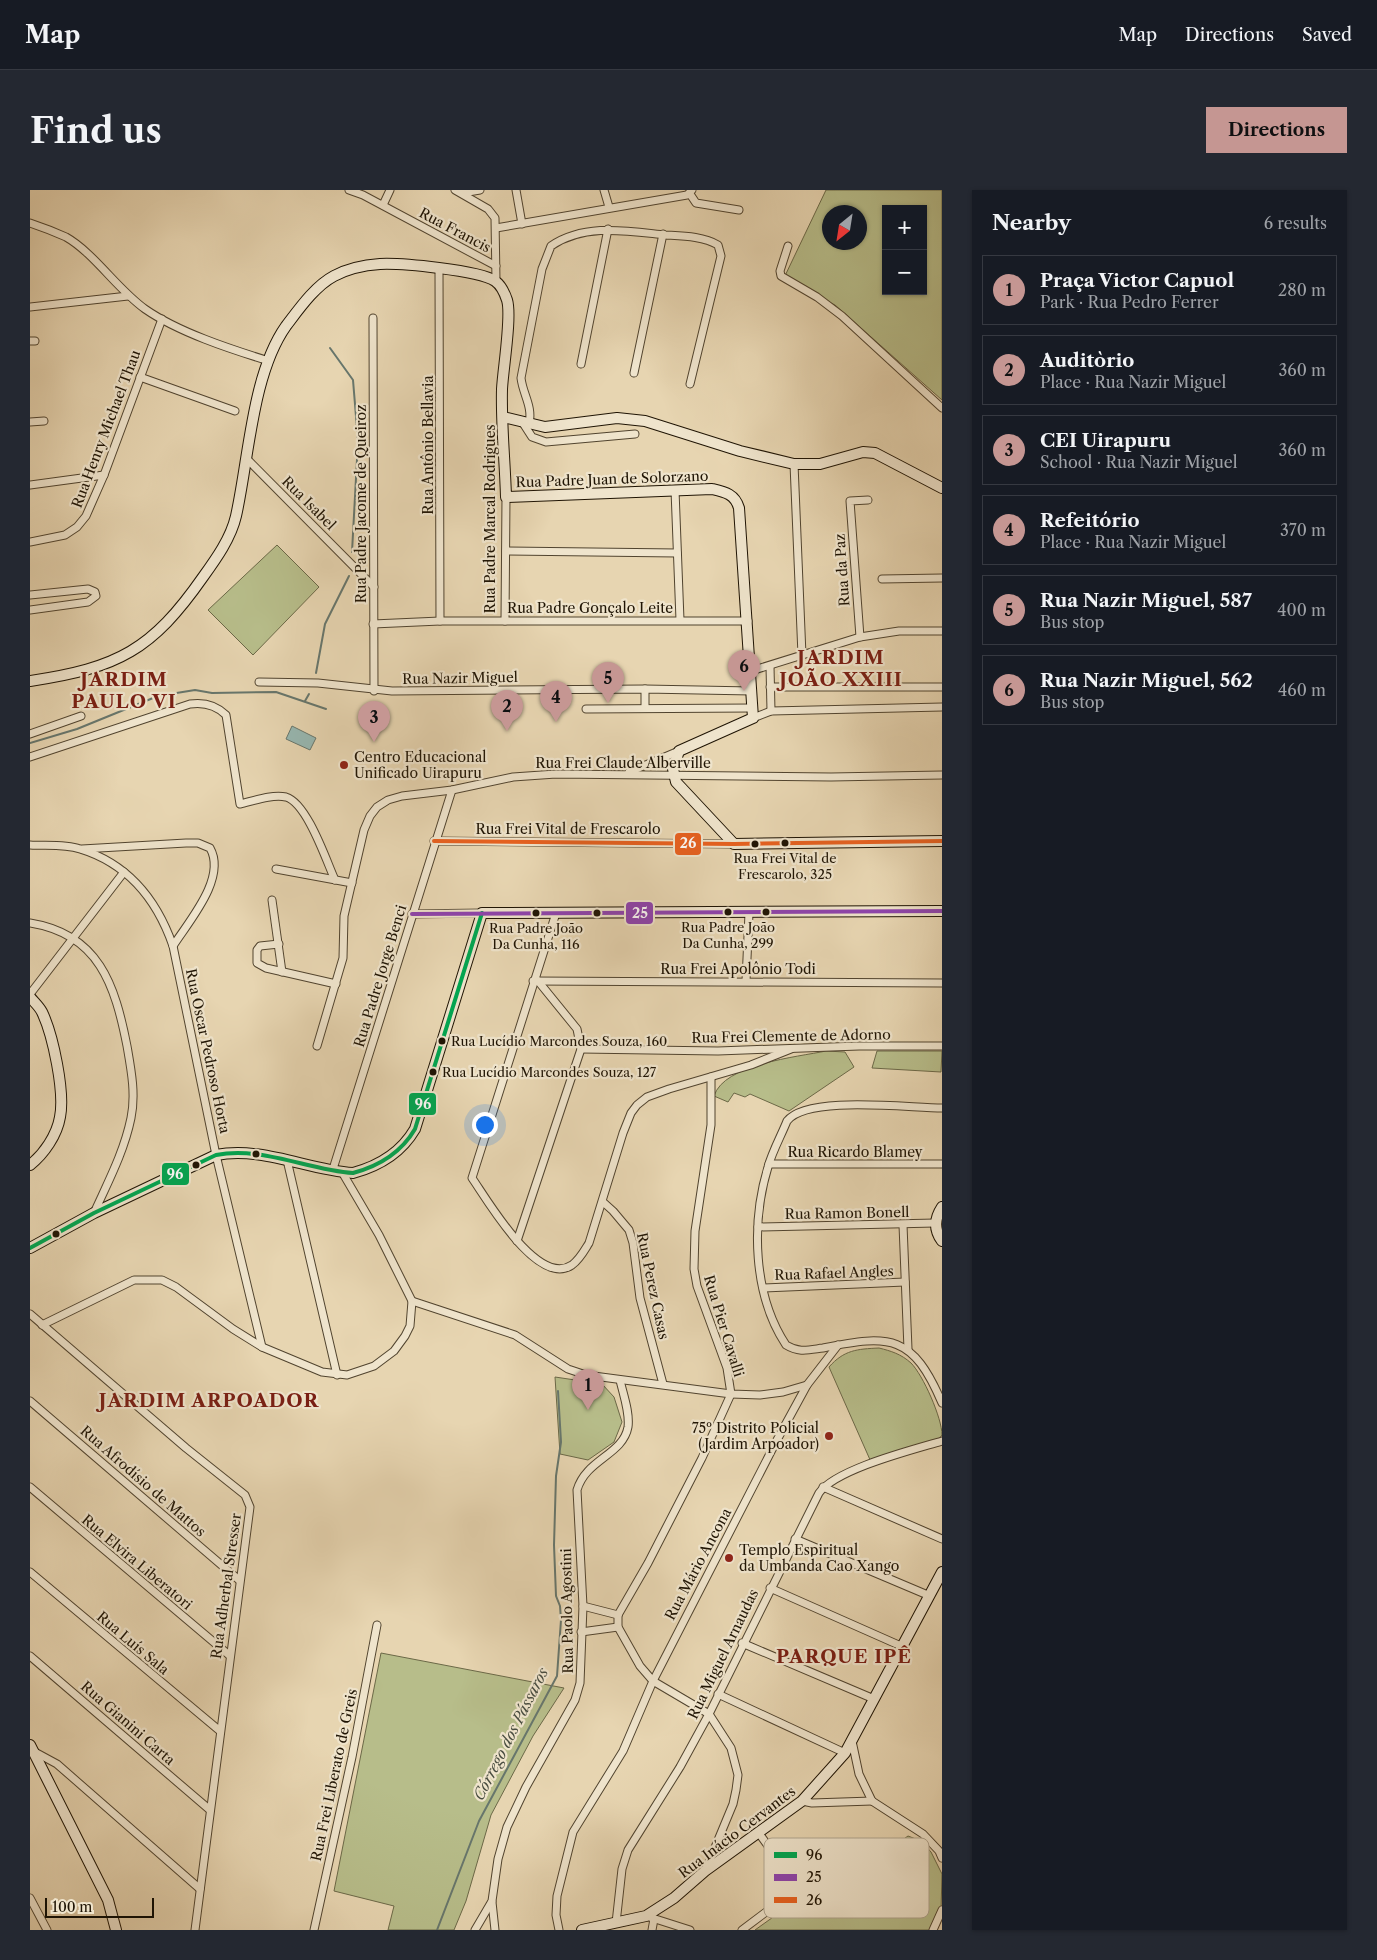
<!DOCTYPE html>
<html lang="en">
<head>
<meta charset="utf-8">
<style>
  body { margin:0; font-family:"Libre Caslon Text",serif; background:#242831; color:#f1f3f6 }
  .controls { position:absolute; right:15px; top:15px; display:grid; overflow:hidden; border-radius:0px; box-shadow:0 1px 4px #0004 }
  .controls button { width:45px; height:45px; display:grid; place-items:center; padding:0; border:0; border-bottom:1px solid #363941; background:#171b24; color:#f1f3f6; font:25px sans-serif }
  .compass { position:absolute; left:792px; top:15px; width:45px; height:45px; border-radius:50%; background:#171b24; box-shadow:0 1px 4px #0004; rotate:210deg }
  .scale { position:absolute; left:15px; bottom:12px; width:109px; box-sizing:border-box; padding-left:5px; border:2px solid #1f1404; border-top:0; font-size:14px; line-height:18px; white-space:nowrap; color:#1f1404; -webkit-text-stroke:4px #efe4cc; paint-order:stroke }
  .you { position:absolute; left:454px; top:934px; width:18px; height:18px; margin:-12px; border:4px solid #fff; border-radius:50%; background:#1a73e8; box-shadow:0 0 0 8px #1a73e833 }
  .badge { display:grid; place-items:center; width:32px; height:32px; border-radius:50%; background:#c59692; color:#111; font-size:16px; font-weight:700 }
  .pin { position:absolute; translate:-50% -41px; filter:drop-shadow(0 1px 2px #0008) }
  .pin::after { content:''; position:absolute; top:26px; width:18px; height:15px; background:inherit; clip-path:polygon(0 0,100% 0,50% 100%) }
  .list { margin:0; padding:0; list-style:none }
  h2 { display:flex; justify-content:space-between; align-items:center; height:65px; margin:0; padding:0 20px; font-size:21px }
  h2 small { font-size:16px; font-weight:400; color:#9ea1a6 }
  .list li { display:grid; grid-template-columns:32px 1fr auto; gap:15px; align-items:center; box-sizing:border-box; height:70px; margin:0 10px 10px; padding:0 10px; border:1px solid #363941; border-radius:0px }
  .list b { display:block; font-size:19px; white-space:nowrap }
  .list p { margin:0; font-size:16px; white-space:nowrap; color:#9ea1a6 }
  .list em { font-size:16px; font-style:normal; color:#9ea1a6 }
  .map { position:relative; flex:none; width:912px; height:1740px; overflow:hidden; border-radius:0px }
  header { display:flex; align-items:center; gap:30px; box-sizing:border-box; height:70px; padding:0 25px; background:#171b24; border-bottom:1px solid #363941 }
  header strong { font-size:24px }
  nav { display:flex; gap:28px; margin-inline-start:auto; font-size:18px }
  .intro { display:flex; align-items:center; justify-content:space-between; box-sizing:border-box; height:120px; padding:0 30px }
  h1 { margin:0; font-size:35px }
  .button { padding:12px 22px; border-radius:0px; background:#c59692; color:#111; font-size:18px; font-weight:700 }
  main { display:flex; gap:30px; padding:0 30px }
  aside { flex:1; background:#171b24; border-radius:0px; box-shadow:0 1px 4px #0004 }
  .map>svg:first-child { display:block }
  .green { fill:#b7bd8a; stroke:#6b6847; fill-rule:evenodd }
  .water { fill:#97b8b2; stroke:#67766c }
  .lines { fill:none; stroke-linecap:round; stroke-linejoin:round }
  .stream { stroke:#67766c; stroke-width:2 }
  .street-casing { stroke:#51442f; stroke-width:9 }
  .secondary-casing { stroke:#1f1404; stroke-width:12 }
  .street { stroke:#efe4cc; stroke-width:7 }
  .secondary { stroke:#efe4cc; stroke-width:10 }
  .bus-1-casing { stroke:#efe4cc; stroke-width:8 }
  .bus-2-casing { stroke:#efe4cc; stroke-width:8 }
  .bus-3-casing { stroke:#efe4cc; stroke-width:8 }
  .bus-1 { stroke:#00a651; stroke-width:4 }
  .bus-2 { stroke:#8e44ad; stroke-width:4 }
  .bus-3 { stroke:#e76120; stroke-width:4 }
  .poi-dot { fill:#8f2418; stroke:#efe4cc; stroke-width:2 }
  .bus-dot { fill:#1f1404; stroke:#efe4cc; stroke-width:2 }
  .labels { text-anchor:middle; stroke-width:4.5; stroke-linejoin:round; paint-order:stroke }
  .bus-label { font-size:13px; fill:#1f1404; stroke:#efe4cc }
  .street-label { font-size:14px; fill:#1f1404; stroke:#efe4cc }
  .poi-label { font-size:14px; fill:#1f1404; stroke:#efe4cc; text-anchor:start }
  .water-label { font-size:15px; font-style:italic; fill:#494d41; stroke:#efe4cc }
  .district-label { font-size:19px; font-weight:bold; letter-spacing:1px; fill:#7a1f14; stroke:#efe4cc }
  .key { fill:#efe4cc; stroke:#b1a690; stroke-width:1 }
  .key-label { font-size:14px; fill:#1f1404 }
  .line-badge { stroke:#efe4cc; stroke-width:2 }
  .badge-label { font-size:14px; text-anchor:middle; font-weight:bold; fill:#fff }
</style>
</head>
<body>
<header>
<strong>Map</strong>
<nav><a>Map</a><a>Directions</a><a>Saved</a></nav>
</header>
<div class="intro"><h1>Find us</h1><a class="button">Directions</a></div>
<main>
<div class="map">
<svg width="912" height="1740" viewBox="0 0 912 1740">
  <rect width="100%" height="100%" fill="#e7d5b1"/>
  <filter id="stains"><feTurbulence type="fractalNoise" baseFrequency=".004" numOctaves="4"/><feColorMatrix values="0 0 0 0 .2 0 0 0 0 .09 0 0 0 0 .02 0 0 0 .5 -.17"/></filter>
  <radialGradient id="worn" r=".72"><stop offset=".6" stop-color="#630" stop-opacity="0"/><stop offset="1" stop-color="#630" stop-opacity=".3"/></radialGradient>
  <g class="green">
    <path d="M 796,0 L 912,0 L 912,210 L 805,115 L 753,90 ZM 856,19 L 893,19 L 893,101 L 856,101 ZM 799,22 L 829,22 L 829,52 L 799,52 Z"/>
    <polygon points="247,355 289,397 223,465 178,420"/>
    <path d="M 796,861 L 815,862 L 824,877 L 759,921 L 720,904 L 715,907 L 704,903 L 698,912 L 684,906 C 694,874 767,867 796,861 Z"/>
    <polygon points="847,861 912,861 911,882 842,878"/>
    <path d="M 849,1158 C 861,1161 871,1164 881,1173 C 893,1185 912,1228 912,1245 L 909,1249 L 841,1272 L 799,1177 C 814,1160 827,1159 849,1158 Z"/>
    <polygon points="525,1187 572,1194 584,1207 592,1232 584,1252 558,1270 530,1264"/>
    <polygon points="351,1463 534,1498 503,1546 461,1625 436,1711 424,1740 358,1740 364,1716 304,1701"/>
    <polygon points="878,1646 891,1651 901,1662 912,1684 911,1721 900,1740 725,1740 767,1710 770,1704 771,1689 795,1717 831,1690 826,1683"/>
  </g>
  <polygon class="water" points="262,536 286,548 280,560 256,549"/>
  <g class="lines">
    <g class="stream">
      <polyline points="300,158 323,190 328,251 322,362"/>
      <polyline points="286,483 295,434 319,386"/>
      <polyline points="275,511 279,504"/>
      <polyline points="0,553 47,539 128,506 165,500 182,503 246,502 296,519"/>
      <polyline points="407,1740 449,1631 527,1486 531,1430 530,1416 526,1406 524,1355 526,1286 531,1252 528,1201"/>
    </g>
    <g class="street-casing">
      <g id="street">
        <polyline points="319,0 333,5 466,76"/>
        <polyline points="425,0 458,19 465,28 466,91"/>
        <polyline points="486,0 492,34"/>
        <polyline points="574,0 579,17"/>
        <polyline points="432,3 450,0"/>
        <polyline points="660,4 666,13 709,20"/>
        <polyline points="353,15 360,0"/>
        <path d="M 0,33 C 12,37 25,42 36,47 C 64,63 87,99 115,119 C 148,142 200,159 239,171"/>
        <polyline points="466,38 657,5 662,0"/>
        <polyline points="758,56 750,81 751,86 787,107 812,126 912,218"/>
        <polyline points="409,79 410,431"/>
        <polyline points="0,117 98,106"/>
        <polyline points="343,128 344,501"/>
        <polyline points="0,151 5,151"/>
        <polyline points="551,174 578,39"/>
        <polyline points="604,183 633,44"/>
        <polyline points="110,187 205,221"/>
        <polyline points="0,232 14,231"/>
        <polyline points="493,233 502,247 516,252 605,244"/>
        <path d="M 499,234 C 503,216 493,205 491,188 L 512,79 L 521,56 C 555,33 597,41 635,45 C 652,46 673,46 688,55 L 691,66 L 660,194"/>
        <polyline points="216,268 344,397"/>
        <polyline points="764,274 772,465"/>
        <polyline points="0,295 74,285"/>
        <polyline points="645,300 650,430"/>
        <polyline points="0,352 35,345 47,337 56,326 74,285 132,129"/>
        <polyline points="476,361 647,363"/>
        <polyline points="852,389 912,388"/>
        <polyline points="0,405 58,399 65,402 66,406 58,412 0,420"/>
        <polyline points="475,431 476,307"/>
        <polyline points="343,434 410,431 718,431"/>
        <polyline points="830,447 820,311 838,310"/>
        <polyline points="740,476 741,521"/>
        <polyline points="721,481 830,447 869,441 912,441"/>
        <polyline points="229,492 288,493 362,501 615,499 722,501"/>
        <polyline points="740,497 912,497"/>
        <polyline points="615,518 615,499"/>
        <polyline points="556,519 722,518"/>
        <polyline points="723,528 741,521 912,517"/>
        <polyline points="0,544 51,526"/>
        <path d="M 0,567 L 160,514 C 174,512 186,515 196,525 L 210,614 C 223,611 242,604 256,607 C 277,613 296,670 305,690"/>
        <polyline points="599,582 649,561"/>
        <polyline points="404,651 704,654"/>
        <path d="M 0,655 C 16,656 35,654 50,659 C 99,674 127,710 143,756 L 186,965 L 232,1157"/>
        <path d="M 52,659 L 156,653 L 168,653 L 180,658 C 197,688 159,731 143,756"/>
        <polyline points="246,679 322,693"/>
        <polyline points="242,710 252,782"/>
        <path d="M 526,723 L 442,988 C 458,1011 508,1098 542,1075 C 550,1069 554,1061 559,1053 L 593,943 L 601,923 L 607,915 L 617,907 L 639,899 L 721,875 L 761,859"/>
        <polyline points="382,724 452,723"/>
        <path d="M 0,733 C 69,744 85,795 97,856 C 101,879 106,904 101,928 C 94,962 78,992 64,1023"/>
        <polyline points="249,754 230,756 227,760 227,773 236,778 306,794"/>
        <polyline points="503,791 912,793"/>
        <polyline points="716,791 719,723"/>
        <polyline points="0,804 94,682"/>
        <polyline points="287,856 313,768 314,726 334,640 340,626 347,617 358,610 372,606 422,600 483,587 526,584 801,587 912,585"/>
        <polyline points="551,859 688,861 829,856 912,856"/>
        <path d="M 912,918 C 878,918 777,905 757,931 C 751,946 742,962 738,977 C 721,1033 723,1105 756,1155 C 769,1163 778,1160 793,1158 C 861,1144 883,1145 912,1213"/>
        <polyline points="257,970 307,1185"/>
        <polyline points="739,974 912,974"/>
        <polyline points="303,979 422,600"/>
        <polyline points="573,1012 583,1021 599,1040 603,1053 610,1108 633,1194"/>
        <polyline points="873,1035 878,1159"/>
        <polyline points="728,1037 905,1033"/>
        <polyline points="487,1051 551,859 547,839 508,791"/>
        <polyline points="734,1098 875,1092"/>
        <polyline points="382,1111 485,1145 538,1179 556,1185 701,1204 730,1205 753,1202 777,1195"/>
        <polyline points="0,1124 156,1258 215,1305 220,1317 165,1740"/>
        <polyline points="12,1135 104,1090 132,1090 146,1097 203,1139 232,1157 292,1182 317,1185 344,1176 364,1161 375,1146 380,1136 382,1111 349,1045 312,982"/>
        <polyline points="0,1211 209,1390"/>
        <polyline points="0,1297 199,1465"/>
        <polyline points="793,1297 912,1349"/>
        <polyline points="765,1349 900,1406"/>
        <polyline points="0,1382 190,1541"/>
        <polyline points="740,1398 871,1456"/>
        <polyline points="553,1416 588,1425"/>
        <polyline points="588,1425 618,1373 672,1268 701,1204 697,1178 667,1096 664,1079 665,1041 681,935 681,887"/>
        <polyline points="588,1425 588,1437 610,1476 623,1491 679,1524 701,1558 708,1585 706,1600 703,1614 676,1679"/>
        <polyline points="551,1442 588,1437"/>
        <polyline points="712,1453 844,1509"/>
        <polyline points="0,1466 180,1620"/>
        <polyline points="688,1504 815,1563"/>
        <polyline points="822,1551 829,1584 842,1611 893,1644 909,1661 912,1668"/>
        <polyline points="3,1561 27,1574 170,1699"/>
        <polyline points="772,1611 782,1613 842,1611"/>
        <polyline points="0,1708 17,1740"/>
        <polyline points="462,1712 465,1740"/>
        <polyline points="616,1726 660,1740"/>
        <path d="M 586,1733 L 592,1679 L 598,1660 L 650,1577 L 679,1524 L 789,1303 C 806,1279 882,1260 912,1251"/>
        <polyline points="284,1740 322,1567 347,1435"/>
        <path d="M 445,1740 L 462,1711 L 468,1669 L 477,1637 L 496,1597 L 545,1510 L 550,1493 L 553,1416 L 547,1300 C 556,1269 593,1265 598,1237 C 600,1222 593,1204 590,1190"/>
        <polyline points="529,1740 526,1725 527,1706 543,1642 593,1561 623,1491 747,1250 777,1195 808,1155"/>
        <polyline points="622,1740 624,1729"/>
        <polyline points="712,1740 752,1710 763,1698 762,1689 728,1642"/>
        <polyline points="903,1740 912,1720"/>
      </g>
    </g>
    <g class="secondary-casing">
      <g id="secondary">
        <polyline points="473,227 515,237 587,228 615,231 710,261 764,274 790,274 833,262 845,263 912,298"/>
        <path d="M 0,491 C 88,478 122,460 173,387 C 186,369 201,348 206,326 C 219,268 222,184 256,136 C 269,119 285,96 304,86 C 317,79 335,75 350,74 C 370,73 449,80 465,91 C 471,95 475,104 477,110 C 482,126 473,179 472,199 C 471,235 475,271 476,307 L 682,299 C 695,302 705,304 709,318 L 723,528 L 649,561 L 643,579 L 646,592 L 704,654 L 912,651"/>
        <path d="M 0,807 C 4,812 9,816 12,822 C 23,845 35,902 30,927 C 27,945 14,964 0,975"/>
        <path d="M 912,1017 C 904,1029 904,1040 912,1051"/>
        <path d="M 0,1058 L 64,1023 L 186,965 C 232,956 278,980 323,983 C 349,976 371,963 385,939 L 452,723 L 912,721"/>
        <polyline points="0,1555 78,1710 86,1740"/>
        <polyline points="552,1740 616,1726 644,1708 675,1681 772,1611 815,1563 912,1382"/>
      </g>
    </g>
    <use href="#street" class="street"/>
    <use href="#secondary" class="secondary"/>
    <g class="bus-1-casing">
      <path id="bus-1" d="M 0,1058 L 64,1023 L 186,965 C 232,956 278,980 323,983 C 349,976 371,963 385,939 L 452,723"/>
    </g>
    <g class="bus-2-casing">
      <polyline id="bus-2" points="382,724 912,721"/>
    </g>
    <g class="bus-3-casing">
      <polyline id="bus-3" points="404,651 704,654 912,651"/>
    </g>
    <use href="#bus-1" class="bus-1"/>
    <use href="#bus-2" class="bus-2"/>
    <use href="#bus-3" class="bus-3"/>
  </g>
  <g class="poi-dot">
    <circle cx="314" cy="575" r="5"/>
    <circle cx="799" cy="1246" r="5"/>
    <circle cx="699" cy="1368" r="5"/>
  </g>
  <g class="bus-dot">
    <circle cx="755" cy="653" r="4.5"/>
    <circle cx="725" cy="654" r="4.5"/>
    <circle cx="698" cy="722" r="4.5"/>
    <circle cx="736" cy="722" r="4.5"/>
    <circle cx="506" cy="723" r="4.5"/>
    <circle cx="567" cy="723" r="4.5"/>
    <circle cx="412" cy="851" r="4.5"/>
    <circle cx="403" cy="882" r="4.5"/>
    <circle cx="226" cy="964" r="4.5"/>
    <circle cx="166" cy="975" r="4.5"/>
    <circle cx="26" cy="1044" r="4.5"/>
  </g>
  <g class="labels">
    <g class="bus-label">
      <text x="755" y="673">Rua Frei Vital de<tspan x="755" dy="16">Frescarolo, 325</tspan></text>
      <text x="698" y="742">Rua Padre João<tspan x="698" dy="16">Da Cunha, 299</tspan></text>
      <text x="506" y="743">Rua Padre João<tspan x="506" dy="16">Da Cunha, 116</tspan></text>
      <text x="421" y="856" text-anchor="start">Rua Lucídio Marcondes Souza, 160</text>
      <text x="412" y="887" text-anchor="start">Rua Lucídio Marcondes Souza, 127</text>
    </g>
    <g class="street-label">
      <text transform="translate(425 40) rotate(28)" y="5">Rua Francis</text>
      <text transform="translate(76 239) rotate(-69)" y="5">Rua Henry Michael Thau</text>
      <text transform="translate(398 255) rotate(-90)" y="5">Rua Antônio Bellavia</text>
      <text transform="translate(582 289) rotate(-2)" y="5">Rua Padre Juan de Solorzano</text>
      <text transform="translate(279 313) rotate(45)" y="5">Rua Isabel</text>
      <text transform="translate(331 314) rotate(-90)" y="5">Rua Padre Jacome de Queiroz</text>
      <text transform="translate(460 329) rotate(-90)" y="5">Rua Padre Marcal Rodrigues</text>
      <text transform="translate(812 380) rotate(-94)" y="5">Rua da Paz</text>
      <text x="560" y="423">Rua Padre Gonçalo Leite</text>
      <text transform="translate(430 488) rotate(-1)" y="5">Rua Nazir Miguel</text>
      <text x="593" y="578">Rua Frei Claude Alberville</text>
      <text x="538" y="644">Rua Frei Vital de Frescarolo</text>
      <text x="708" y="784">Rua Frei Apolônio Todi</text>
      <text transform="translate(350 786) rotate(-73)" y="5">Rua Padre Jorge Benci</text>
      <text transform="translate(761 846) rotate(-1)" y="5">Rua Frei Clemente de Adorno</text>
      <text transform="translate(178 861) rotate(78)" y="5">Rua Oscar Pedroso Horta</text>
      <text x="825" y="967">Rua Ricardo Blamey</text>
      <text transform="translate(817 1023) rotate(-1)" y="5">Rua Ramon Bonell</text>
      <text transform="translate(804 1083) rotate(-2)" y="5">Rua Rafael Angles</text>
      <text transform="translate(623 1096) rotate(78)" y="5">Rua Perez Casas</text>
      <text transform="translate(694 1136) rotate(73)" y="5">Rua Pier Cavalli</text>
      <text transform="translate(113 1291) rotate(41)" y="5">Rua Afrodísio de Mattos</text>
      <text transform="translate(107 1372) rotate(40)" y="5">Rua Elvira Liberatori</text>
      <text transform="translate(668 1374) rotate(-62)" y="5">Rua Mário Ancona</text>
      <text transform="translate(196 1396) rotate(-82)" y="5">Rua Adherbal Stresser</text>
      <text transform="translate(537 1421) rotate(-91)" y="5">Rua Paolo Agostini</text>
      <text transform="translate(103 1453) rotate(40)" y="5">Rua Luís Sala</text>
      <text transform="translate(693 1464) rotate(-64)" y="5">Rua Miguel Arnaudas</text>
      <text transform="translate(98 1533) rotate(41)" y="5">Rua Gianini Carta</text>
      <text transform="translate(304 1585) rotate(-78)" y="5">Rua Frei Liberato de Greis</text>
      <text transform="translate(707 1642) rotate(-37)" y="5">Rua Inácio Cervantes</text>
    </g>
    <g class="poi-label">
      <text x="324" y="572">Centro Educacional<tspan x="324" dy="16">Unificado Uirapuru</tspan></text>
      <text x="789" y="1243" text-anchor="end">75º Distrito Policial<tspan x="789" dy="16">(Jardim Arpoador)</tspan></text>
      <text x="709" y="1365">Templo Espiritual<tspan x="709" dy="16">da Umbanda Cao Xango</tspan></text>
    </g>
    <g class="water-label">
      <text transform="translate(481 1544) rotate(-63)" y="5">Córrego dos Pássaros</text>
    </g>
    <g class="district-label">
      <text x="811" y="474">JARDIM<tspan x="811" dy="22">JOÃO XXIII</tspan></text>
      <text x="94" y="496">JARDIM<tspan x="94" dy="22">PAULO VI</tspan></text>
      <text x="179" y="1217">JARDIM ARPOADOR</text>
      <text x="814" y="1473">PARQUE IPÊ</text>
    </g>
  </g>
  <rect x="734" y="1648" width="165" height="80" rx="8" class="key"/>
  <rect x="744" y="1662" width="23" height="6" fill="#00a651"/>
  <rect x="744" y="1684" width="23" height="7" fill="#8e44ad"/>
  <rect x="744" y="1707" width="23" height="6" fill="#e76120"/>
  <g class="key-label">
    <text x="776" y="1670">96</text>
    <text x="776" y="1692">25</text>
    <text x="776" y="1715">26</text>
  </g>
  <g class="line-badge">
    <rect x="644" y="642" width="28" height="24" rx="5" fill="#e76120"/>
    <rect x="595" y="711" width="29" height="24" rx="5" fill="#8e44ad"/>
    <rect x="378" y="902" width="29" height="24" rx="5" fill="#00a651"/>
    <rect x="131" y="972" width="29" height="24" rx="5" fill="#00a651"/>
  </g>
  <g class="badge-label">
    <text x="658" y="658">26</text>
    <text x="610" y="728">25</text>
    <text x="393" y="919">96</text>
    <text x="145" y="989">96</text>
  </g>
  <rect width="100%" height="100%" filter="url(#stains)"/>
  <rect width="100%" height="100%" fill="url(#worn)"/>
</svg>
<div class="controls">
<button>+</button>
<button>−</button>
</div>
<svg class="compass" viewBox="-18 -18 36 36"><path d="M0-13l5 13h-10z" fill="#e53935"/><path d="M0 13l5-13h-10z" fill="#9ea1a6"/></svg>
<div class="scale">100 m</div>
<div class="you"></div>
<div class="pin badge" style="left:558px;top:1220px">1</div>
<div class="pin badge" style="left:477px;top:541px">2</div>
<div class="pin badge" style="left:344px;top:552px">3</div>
<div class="pin badge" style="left:526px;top:532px">4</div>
<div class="pin badge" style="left:578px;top:513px">5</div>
<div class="pin badge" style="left:714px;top:501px">6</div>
</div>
<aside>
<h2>Nearby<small>6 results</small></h2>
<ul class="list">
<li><span class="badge">1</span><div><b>Praça Victor Capuol</b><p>Park · Rua Pedro Ferrer</p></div><em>280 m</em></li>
<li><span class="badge">2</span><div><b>Auditòrio</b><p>Place · Rua Nazir Miguel</p></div><em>360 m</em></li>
<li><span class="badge">3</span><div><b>CEI Uirapuru</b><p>School · Rua Nazir Miguel</p></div><em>360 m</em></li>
<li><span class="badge">4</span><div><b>Refeitório</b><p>Place · Rua Nazir Miguel</p></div><em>370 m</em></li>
<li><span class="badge">5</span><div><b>Rua Nazir Miguel, 587</b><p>Bus stop</p></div><em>400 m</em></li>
<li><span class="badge">6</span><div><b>Rua Nazir Miguel, 562</b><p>Bus stop</p></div><em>460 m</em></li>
</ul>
</aside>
</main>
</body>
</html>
